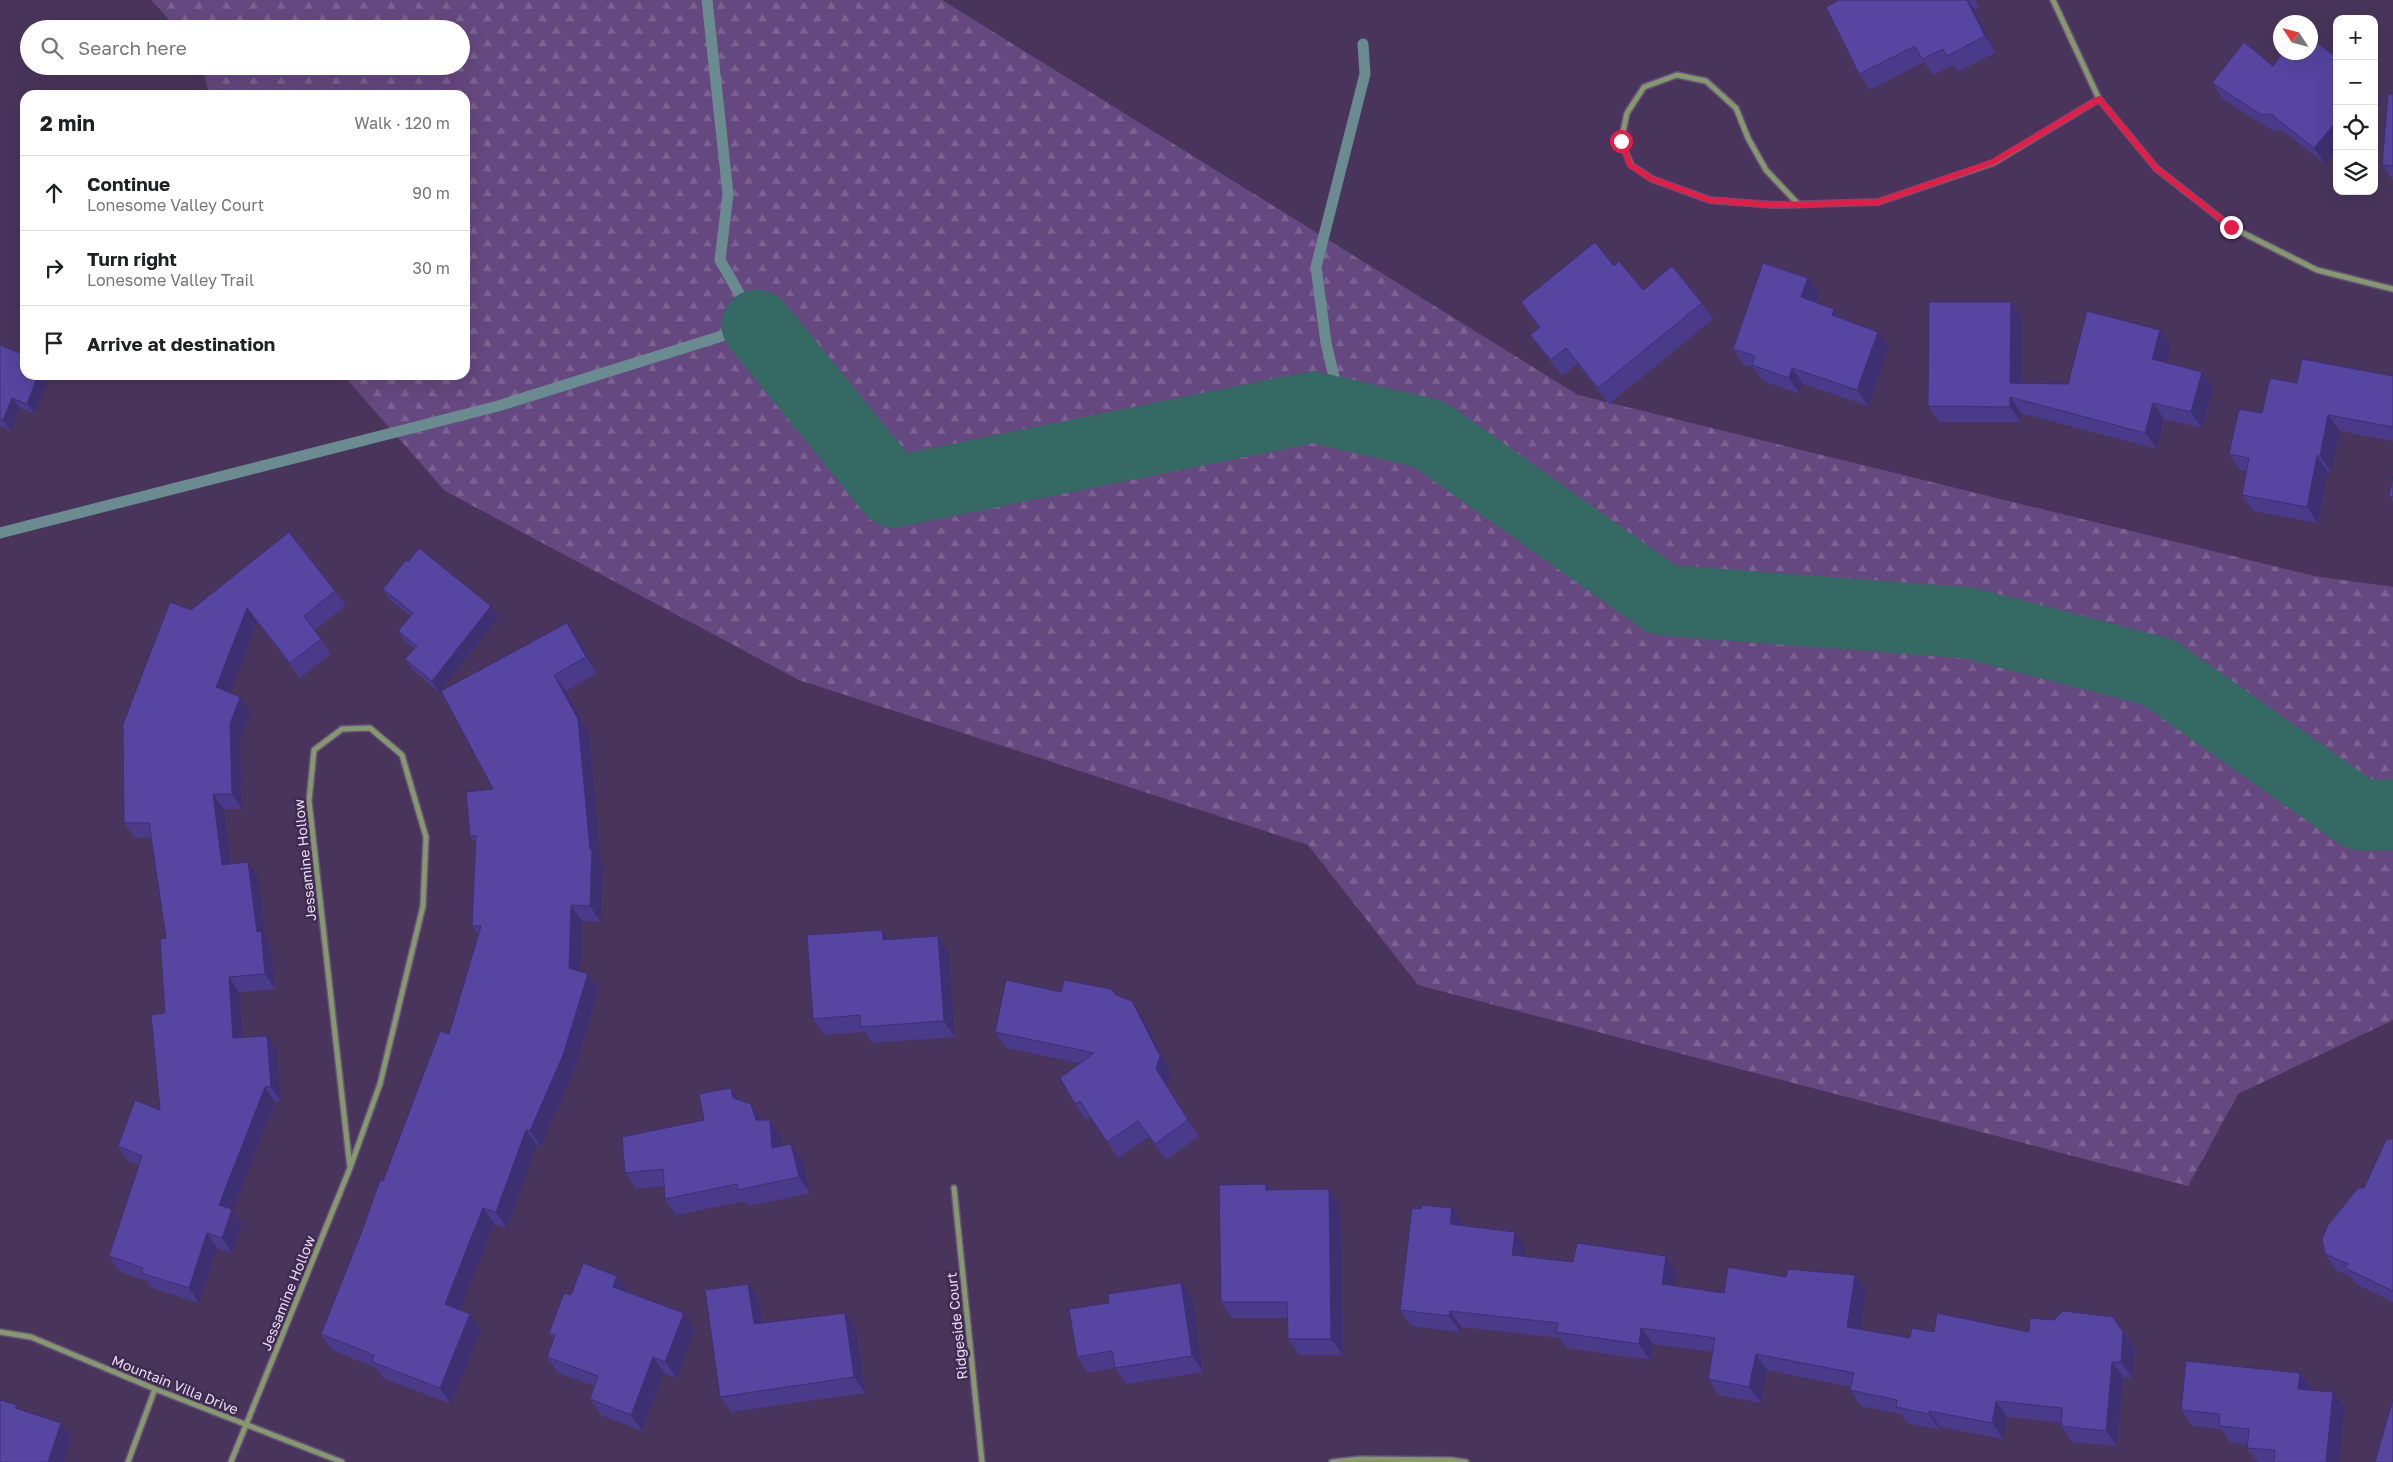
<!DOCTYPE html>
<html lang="en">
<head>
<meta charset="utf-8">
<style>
  body { margin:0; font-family:"Golos Text",sans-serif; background:#f2f2f2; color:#202124 }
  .controls { position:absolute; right:15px; top:15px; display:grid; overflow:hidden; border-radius:10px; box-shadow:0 5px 20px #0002 }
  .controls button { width:45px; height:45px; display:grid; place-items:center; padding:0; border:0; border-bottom:1px solid #e0e0e0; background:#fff; color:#202124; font:25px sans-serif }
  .compass { position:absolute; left:2273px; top:15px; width:45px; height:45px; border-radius:50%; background:#fff; box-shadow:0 5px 20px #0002; rotate:306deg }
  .stop { position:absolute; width:15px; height:15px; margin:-11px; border:4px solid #e11d48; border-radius:50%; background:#fff }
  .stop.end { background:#e11d48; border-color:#fff; box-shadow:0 1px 5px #0008 }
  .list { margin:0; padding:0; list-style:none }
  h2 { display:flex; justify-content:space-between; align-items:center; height:65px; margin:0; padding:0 20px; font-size:21px }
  h2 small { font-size:16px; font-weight:400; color:#757577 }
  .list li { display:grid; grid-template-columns:32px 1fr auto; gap:15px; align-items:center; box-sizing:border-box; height:75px; padding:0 20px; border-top:1px solid #e0e0e0 }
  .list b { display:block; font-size:19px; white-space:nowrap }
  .list p { margin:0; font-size:16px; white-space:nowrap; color:#757577 }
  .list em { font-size:16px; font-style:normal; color:#757577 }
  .icon { flex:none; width:28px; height:28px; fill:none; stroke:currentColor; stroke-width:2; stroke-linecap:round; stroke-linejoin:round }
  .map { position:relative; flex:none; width:2393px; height:1462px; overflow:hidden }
  .search { position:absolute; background:#fff; box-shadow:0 5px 20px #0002; left:20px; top:20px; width:450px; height:55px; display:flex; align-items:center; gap:12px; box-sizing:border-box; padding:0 18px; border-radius:28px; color:#757577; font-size:19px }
  .panel { position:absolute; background:#fff; box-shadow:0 5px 20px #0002; left:20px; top:90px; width:450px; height:290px; border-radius:15px }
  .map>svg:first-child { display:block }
  .forest { fill:url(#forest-firs) }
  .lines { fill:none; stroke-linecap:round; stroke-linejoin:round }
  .stream { stroke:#6a8c90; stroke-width:11 }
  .river { stroke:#346964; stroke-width:71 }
  .street-casing { stroke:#665377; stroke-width:8 }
  .street { stroke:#85986e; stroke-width:5 }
  .wall { fill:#4a3b8a }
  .shaded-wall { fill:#3c3071 }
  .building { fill:#5645a1; stroke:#3c3071 }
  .route { stroke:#e11d48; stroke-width:6 }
  .labels { text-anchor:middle; stroke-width:5; stroke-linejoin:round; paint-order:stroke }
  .street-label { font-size:14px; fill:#e9ddf5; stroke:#3f2b50 }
</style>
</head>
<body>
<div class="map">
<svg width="2393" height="1462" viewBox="0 0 2393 1462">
  <defs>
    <pattern id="forest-firs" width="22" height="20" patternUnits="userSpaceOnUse" patternTransform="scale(1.25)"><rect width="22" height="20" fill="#65487f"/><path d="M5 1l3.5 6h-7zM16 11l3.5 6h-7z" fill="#7b6292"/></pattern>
  </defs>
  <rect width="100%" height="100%" fill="#49355b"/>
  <polygon class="forest" points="151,0 942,0 1578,395 2314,576 2393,587 2393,1020 2238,1094 2188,1186 1418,985 1308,845 799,680 445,491 343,375 465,375 465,95 209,95 202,66 461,66 461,29 178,29"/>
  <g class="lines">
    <g class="stream">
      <polyline points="1343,414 1326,343 1316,267 1365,74 1363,44"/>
      <polyline points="0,533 498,406 757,325 720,260 728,194 707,0"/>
    </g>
    <polyline class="river" points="757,325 893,492 1313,407 1429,434 1663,600 1969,623 2158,672 2360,815 2393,815"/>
    <g class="street-casing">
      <g id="street">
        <polyline points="2053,0 2099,99 2156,168 2231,227 2317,270 2393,289"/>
        <polyline points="1799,205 1766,170 1748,138 1736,108 1706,81 1677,75 1644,87 1627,113 1621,141 1631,165 1652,179 1710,200 1774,205 1878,202 1993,163 2099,99"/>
        <polyline points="954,1188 982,1462"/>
        <polyline points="0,1332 31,1337 155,1389 342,1462"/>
        <polyline points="128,1462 155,1389"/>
        <polyline points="231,1462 350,1168 380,1084 423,906 426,837 402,755 370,728 342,729 314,750 309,801 350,1168"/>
        <polyline points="1332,1462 1360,1459 1451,1460 1466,1462"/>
      </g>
    </g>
    <use href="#street" class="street"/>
  </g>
  <g class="wall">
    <polygon points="1839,0 1975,0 1979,7 1975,10 1996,52 1958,72 1953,65 1933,75 1924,62 1870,90 1859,74"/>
    <polygon points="2337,58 2337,150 2325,164 2282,130 2273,131 2223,99 2212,83 2273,66"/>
    <polygon points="2393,94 2393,181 2382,165"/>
    <polygon points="1614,266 1643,290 1702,303 1713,319 1609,404 1577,364 1562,376 1541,350 1530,335 1539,328 1521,302"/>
    <polygon points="1808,278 1819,294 1816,303 1834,309 1841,318 1889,347 1868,406 1803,384 1800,394 1763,381 1754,368 1744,365 1733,349"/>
    <polygon points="2011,302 2022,318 2021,383 2068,384 2171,346 2166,363 2213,388 2202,428 2164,419 2157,449 2021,413 2021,422 1939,422 1928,406"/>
    <polygon points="0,345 25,375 42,375 47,382 35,414 20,408 11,431 0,426"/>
    <polygon points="2393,376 2393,441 2340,431 2331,472 2328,472 2318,523 2253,511 2242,495 2246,471 2240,470 2229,454 2262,413 2297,383"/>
    <polygon points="2393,476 2393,502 2389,496"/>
    <polygon points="383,589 499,617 439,692 413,670 405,659 414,648 406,642 398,631 411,616 390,600"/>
    <polygon points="335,591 346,606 314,630 331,654 300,678 257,622 230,693 240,697 251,712 240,739 242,809 224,809 231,864 258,877 266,939 271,946 275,989 239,992 242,1038 277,1050 281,1101 275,1102 233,1210 242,1224 232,1253 217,1248 199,1303 152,1288 147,1281 119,1271 109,1256 139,1165 128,1161 118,1146 160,1110 165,1013 166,938 151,837 135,838 124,823 191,610"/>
    <polygon points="567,623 578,638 597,673 566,691 589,734 601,861 603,865 601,922 582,921 580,971 599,989 574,1071 541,1147 537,1145 507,1228 494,1224 460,1310 470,1314 481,1330 451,1404 383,1378 376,1368 332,1350 321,1334 383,1181 449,1034 478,935 472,926 476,844 470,836 493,789"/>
    <polygon points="882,930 889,940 938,936 949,952 955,1037 872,1043 865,1032 824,1035 813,1019"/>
    <polygon points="1116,995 1132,1001 1143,1017 1171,1072 1167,1085 1199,1136 1166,1160 1149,1137 1118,1158 1090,1117 1086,1120 1075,1104 1079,1063 1006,1048 995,1032"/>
    <polygon points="731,1088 739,1100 763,1120 770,1120 781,1136 782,1146 803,1160 810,1193 749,1206 745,1201 676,1215 665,1199 664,1186 636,1189 625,1173 704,1120"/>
    <polygon points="2393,1138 2393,1302 2356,1284 2350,1276 2336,1270 2325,1254"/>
    <polygon points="1266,1184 1271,1190 1329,1189 1340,1205 1343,1355 1299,1355 1288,1339 1287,1318 1232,1318 1221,1302"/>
    <polygon points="1452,1208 1463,1224 1463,1226 1526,1248 1525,1256 1573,1262 1666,1256 1677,1272 1675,1286 1724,1293 1786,1277 1855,1275 1866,1291 1860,1329 1910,1338 1934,1332 2125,1332 2135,1348 2132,1378 2123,1377 2117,1446 2072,1442 2061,1426 2061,1423 2007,1417 2003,1439 1940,1427 1940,1430 1907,1423 1901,1414 1861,1406 1850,1390 1851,1387 1767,1370 1761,1403 1719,1395 1708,1379 1713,1352 1653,1344 1650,1360 1567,1348 1560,1338 1461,1327 1460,1332 1411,1326 1400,1310"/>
    <polygon points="617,1276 628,1292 695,1329 677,1378 664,1373 642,1431 601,1415 590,1399 595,1386 558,1373 547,1357 554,1339 549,1333 571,1295"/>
    <polygon points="1181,1283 1193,1298 1203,1372 1126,1384 1115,1368 1088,1373 1077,1357 1109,1303"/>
    <polygon points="759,1300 763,1323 845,1313 856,1329 865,1393 731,1412 720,1397"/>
    <polygon points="2300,1373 2311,1388 2311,1391 2345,1408 2339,1462 2258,1462 2247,1448 2248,1444 2230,1442 2221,1429 2192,1426 2181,1410"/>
  </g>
  <g class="shaded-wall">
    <polygon points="1967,0 1968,0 1975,10 1996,52 1985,36"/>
    <polygon points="2374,90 2382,101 2374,111"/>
    <polygon points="2336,120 2337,150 2325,164 2314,148"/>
    <polygon points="1808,278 1819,294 1812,313 1801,297"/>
    <polygon points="2011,302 2022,318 2021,399 2010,383"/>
    <polygon points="1834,309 1846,325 1832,315"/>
    <polygon points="2160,330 2171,346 2163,375 2152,359"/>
    <polygon points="1878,332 1889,347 1868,406 1857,390"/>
    <polygon points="1792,368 1803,384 1800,394 1789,378"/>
    <polygon points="2202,372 2213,388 2202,428 2191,412"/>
    <polygon points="38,375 42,375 47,382 35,414 27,404"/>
    <polygon points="2010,397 2021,413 2021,422 2010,407"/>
    <polygon points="12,398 20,408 11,431 3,420"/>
    <polygon points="2153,403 2164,419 2157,449 2145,433"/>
    <polygon points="2328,415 2340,431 2331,472 2320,456"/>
    <polygon points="2317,456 2328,472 2318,523 2307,507"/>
    <polygon points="491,606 499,617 439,692 432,681"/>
    <polygon points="247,608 257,622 227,702 216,687"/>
    <polygon points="567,623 578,638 597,673 586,657"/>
    <polygon points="554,675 566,691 589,734 601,861 603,865 601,922 590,906 590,849"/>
    <polygon points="240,697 251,712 240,739 242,809 232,794 230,724"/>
    <polygon points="213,794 224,809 233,880 222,865"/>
    <polygon points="248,862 258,877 266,939 271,946 275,989 265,974 257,932"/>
    <polygon points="571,905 582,921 580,984 569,968"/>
    <polygon points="882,930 893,946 883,940"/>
    <polygon points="938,936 949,952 955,1037 944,1021"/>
    <polygon points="588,974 599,989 574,1071 541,1147 530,1131"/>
    <polygon points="229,977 239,992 244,1053 233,1038"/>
    <polygon points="1132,1001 1143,1017 1171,1072 1167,1085 1199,1136 1188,1120 1156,1069"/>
    <polygon points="267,1036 277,1050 281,1101 271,1087"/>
    <polygon points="265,1087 275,1102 233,1210 242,1224 232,1253 222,1238 219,1205"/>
    <polygon points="731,1088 742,1104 733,1098"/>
    <polygon points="751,1104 762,1120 767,1136 756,1120"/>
    <polygon points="770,1120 781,1136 783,1164 772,1148"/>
    <polygon points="526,1130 537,1145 507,1228 496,1212"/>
    <polygon points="791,1144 803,1160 810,1193 799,1177"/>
    <polygon points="1266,1184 1277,1200 1266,1190"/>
    <polygon points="1329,1189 1340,1205 1343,1355 1331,1339"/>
    <polygon points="483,1208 494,1224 456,1320 445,1304"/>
    <polygon points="1452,1208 1463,1224 1461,1240 1450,1224"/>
    <polygon points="1515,1232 1526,1248 1523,1271 1512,1255"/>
    <polygon points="207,1233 217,1248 199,1303 189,1288"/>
    <polygon points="1666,1256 1677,1272 1673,1300 1662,1284"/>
    <polygon points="1855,1275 1866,1291 1858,1342 1847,1327"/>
    <polygon points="617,1276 629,1292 624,1303 613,1287"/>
    <polygon points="1181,1283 1193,1298 1203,1372 1192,1356"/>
    <polygon points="748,1284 759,1300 765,1340 754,1324"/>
    <polygon points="1450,1311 1461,1327 1460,1332 1449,1316"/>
    <polygon points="684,1313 695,1329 677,1378 665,1362"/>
    <polygon points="845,1313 856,1329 865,1393 854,1377"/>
    <polygon points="470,1314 481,1330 451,1404 440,1388"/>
    <polygon points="2113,1317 2135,1348 2132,1378 2121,1362"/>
    <polygon points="1641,1328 1653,1344 1650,1360 1639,1344"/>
    <polygon points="1756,1354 1767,1370 1761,1403 1749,1387"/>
    <polygon points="653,1357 664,1373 642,1431 631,1415"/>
    <polygon points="2112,1362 2123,1377 2117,1446 2106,1431"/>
    <polygon points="2300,1373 2311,1388 2310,1405 2298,1389"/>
    <polygon points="2333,1392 2345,1408 2339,1462 2326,1462"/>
    <polygon points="1996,1401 2007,1417 2003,1439 1992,1423"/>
    <polygon points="1929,1411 1940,1427 1940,1430 1929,1414"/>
    <polygon points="61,1423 72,1439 64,1462 48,1462"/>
  </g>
  <g class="building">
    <polygon points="1839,0 1967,0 1985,36 1947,56 1943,49 1922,59 1915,46 1859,74 1826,7"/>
    <polygon points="2310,37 2337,58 2337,121 2314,148 2271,114 2262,115 2212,83 2244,42 2273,66 2283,52 2310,52"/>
    <polygon points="2388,94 2393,94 2393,166 2382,165"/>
    <polygon points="1595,242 1614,266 1619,261 1643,290 1672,266 1702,303 1598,388 1566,348 1551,360 1530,335 1540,327 1521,302"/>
    <polygon points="1763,263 1808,278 1801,297 1834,309 1832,315 1878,332 1857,390 1792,368 1789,378 1752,365 1755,356 1733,349"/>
    <polygon points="1929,302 2011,302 2010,383 2068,384 2087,311 2160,330 2152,359 2202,372 2191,412 2153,403 2145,433 2010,397 2010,407 1928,406"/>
    <polygon points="0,345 25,355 25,375 38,375 27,404 12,398 3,420 0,418"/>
    <polygon points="2302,359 2393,376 2393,427 2328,415 2320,456 2317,456 2307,507 2242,495 2249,458 2229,454 2239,409 2262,413 2270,378 2297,383"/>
    <polygon points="2393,476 2393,497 2389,496"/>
    <polygon points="289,532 335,591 304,616 321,639 290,663 247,608 216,687 240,697 230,724 232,794 213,794 222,865 248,862 257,932 261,931 265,974 229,977 233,1038 267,1036 271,1087 265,1087 219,1205 232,1209 222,1238 207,1233 189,1288 141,1273 143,1268 109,1256 142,1156 118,1146 135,1100 160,1110 151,1015 165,1013 160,939 166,938 149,823 124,823 123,724 170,602 191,610"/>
    <polygon points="419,548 491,606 432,681 405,659 417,646 398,631 413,613 383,589 406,560 408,562"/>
    <polygon points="567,623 586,657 554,675 578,719 590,849 592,849 590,906 571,905 569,968 588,974 563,1055 530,1131 526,1130 496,1212 483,1208 445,1304 470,1314 440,1388 372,1362 374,1355 321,1334 362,1231 380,1180 383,1181 440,1031 449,1034 481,926 472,926 476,836 470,836 466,792 493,789 441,691"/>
    <polygon points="882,930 883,940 938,936 944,1021 861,1027 860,1015 813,1019 807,935"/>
    <polygon points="1006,980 1061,992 1064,980 1111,989 1116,995 1132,1001 1160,1056 1156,1069 1188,1120 1155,1144 1138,1121 1107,1142 1080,1101 1075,1104 1060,1078 1094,1053 995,1032"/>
    <polygon points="731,1088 733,1098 751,1104 756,1120 770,1120 772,1148 791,1144 799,1177 738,1190 737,1184 665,1199 663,1169 625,1173 622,1137 704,1120 699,1094"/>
    <polygon points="2393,1138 2393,1291 2345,1268 2348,1264 2325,1254 2322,1239 2328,1225 2358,1188 2364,1188 2386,1140"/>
    <polygon points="1266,1184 1266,1190 1329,1189 1331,1339 1288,1339 1287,1302 1221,1302 1219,1185"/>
    <polygon points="1422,1205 1452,1208 1450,1224 1515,1232 1512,1255 1573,1262 1577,1243 1666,1256 1662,1284 1724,1293 1728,1267 1786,1277 1788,1269 1855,1275 1847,1327 1910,1338 1912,1328 1934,1332 1937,1313 2029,1332 2030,1318 2054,1320 2063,1311 2113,1317 2123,1332 2121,1362 2112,1362 2106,1431 2061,1426 2062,1408 1996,1401 1992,1423 1929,1411 1929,1414 1896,1407 1897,1400 1850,1390 1854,1373 1756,1354 1749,1387 1708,1379 1715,1338 1641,1328 1639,1344 1556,1332 1558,1323 1450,1311 1449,1316 1400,1310 1412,1208 1421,1209"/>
    <polygon points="583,1263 617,1276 613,1287 684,1313 665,1362 653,1357 631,1415 590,1399 598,1376 547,1357 555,1335 549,1333 564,1293 571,1295"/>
    <polygon points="1181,1283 1192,1356 1115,1368 1112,1351 1077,1357 1069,1309 1109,1303 1108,1294"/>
    <polygon points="748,1284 754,1324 845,1313 854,1377 720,1397 705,1290"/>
    <polygon points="2186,1361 2300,1373 2298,1389 2333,1392 2326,1462 2274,1462 2275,1450 2247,1448 2249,1429 2219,1426 2220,1414 2181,1410"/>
    <polygon points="2393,1399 2393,1462 2375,1462"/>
    <polygon points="0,1400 17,1405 15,1408 61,1423 48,1462 0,1462"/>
  </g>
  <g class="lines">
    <polyline class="route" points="1621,141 1630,165 1652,179 1710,200 1774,205 1878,202 1993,162 2099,99 2156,168 2231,227"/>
  </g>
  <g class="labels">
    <g class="street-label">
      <text transform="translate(305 860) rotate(-96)" y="5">Jessamine Hollow</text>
      <text transform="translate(288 1293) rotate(-68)" y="5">Jessamine Hollow</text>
      <text transform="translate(957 1326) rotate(-96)" y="5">Ridgeside Court</text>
      <text transform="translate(175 1385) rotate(22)" y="5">Mountain Villa Drive</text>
    </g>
  </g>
</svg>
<div class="controls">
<button>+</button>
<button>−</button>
<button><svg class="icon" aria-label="locate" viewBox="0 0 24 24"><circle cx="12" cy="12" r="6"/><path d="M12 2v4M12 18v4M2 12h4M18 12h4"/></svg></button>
<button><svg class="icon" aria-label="layers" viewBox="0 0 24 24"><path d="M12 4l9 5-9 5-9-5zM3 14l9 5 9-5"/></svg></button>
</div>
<svg class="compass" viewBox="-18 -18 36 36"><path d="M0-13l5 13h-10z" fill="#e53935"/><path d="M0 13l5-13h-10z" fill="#757577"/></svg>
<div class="stop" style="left:1621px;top:141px"></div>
<div class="stop end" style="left:2231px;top:227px"></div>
<div class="search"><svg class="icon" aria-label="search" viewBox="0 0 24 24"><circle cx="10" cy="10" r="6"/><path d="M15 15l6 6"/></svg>Search here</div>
<section class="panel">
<h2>2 min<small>Walk · 120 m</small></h2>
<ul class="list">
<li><svg class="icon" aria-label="ahead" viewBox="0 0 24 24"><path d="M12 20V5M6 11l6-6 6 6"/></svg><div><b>Continue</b><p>Lonesome Valley Court</p></div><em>90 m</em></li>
<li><svg class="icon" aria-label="right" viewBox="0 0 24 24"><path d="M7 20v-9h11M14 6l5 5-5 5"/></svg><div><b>Turn right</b><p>Lonesome Valley Trail</p></div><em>30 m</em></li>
<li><svg class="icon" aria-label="arrive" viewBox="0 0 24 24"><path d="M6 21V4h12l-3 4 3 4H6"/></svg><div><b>Arrive at destination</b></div></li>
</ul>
</section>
</div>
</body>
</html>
